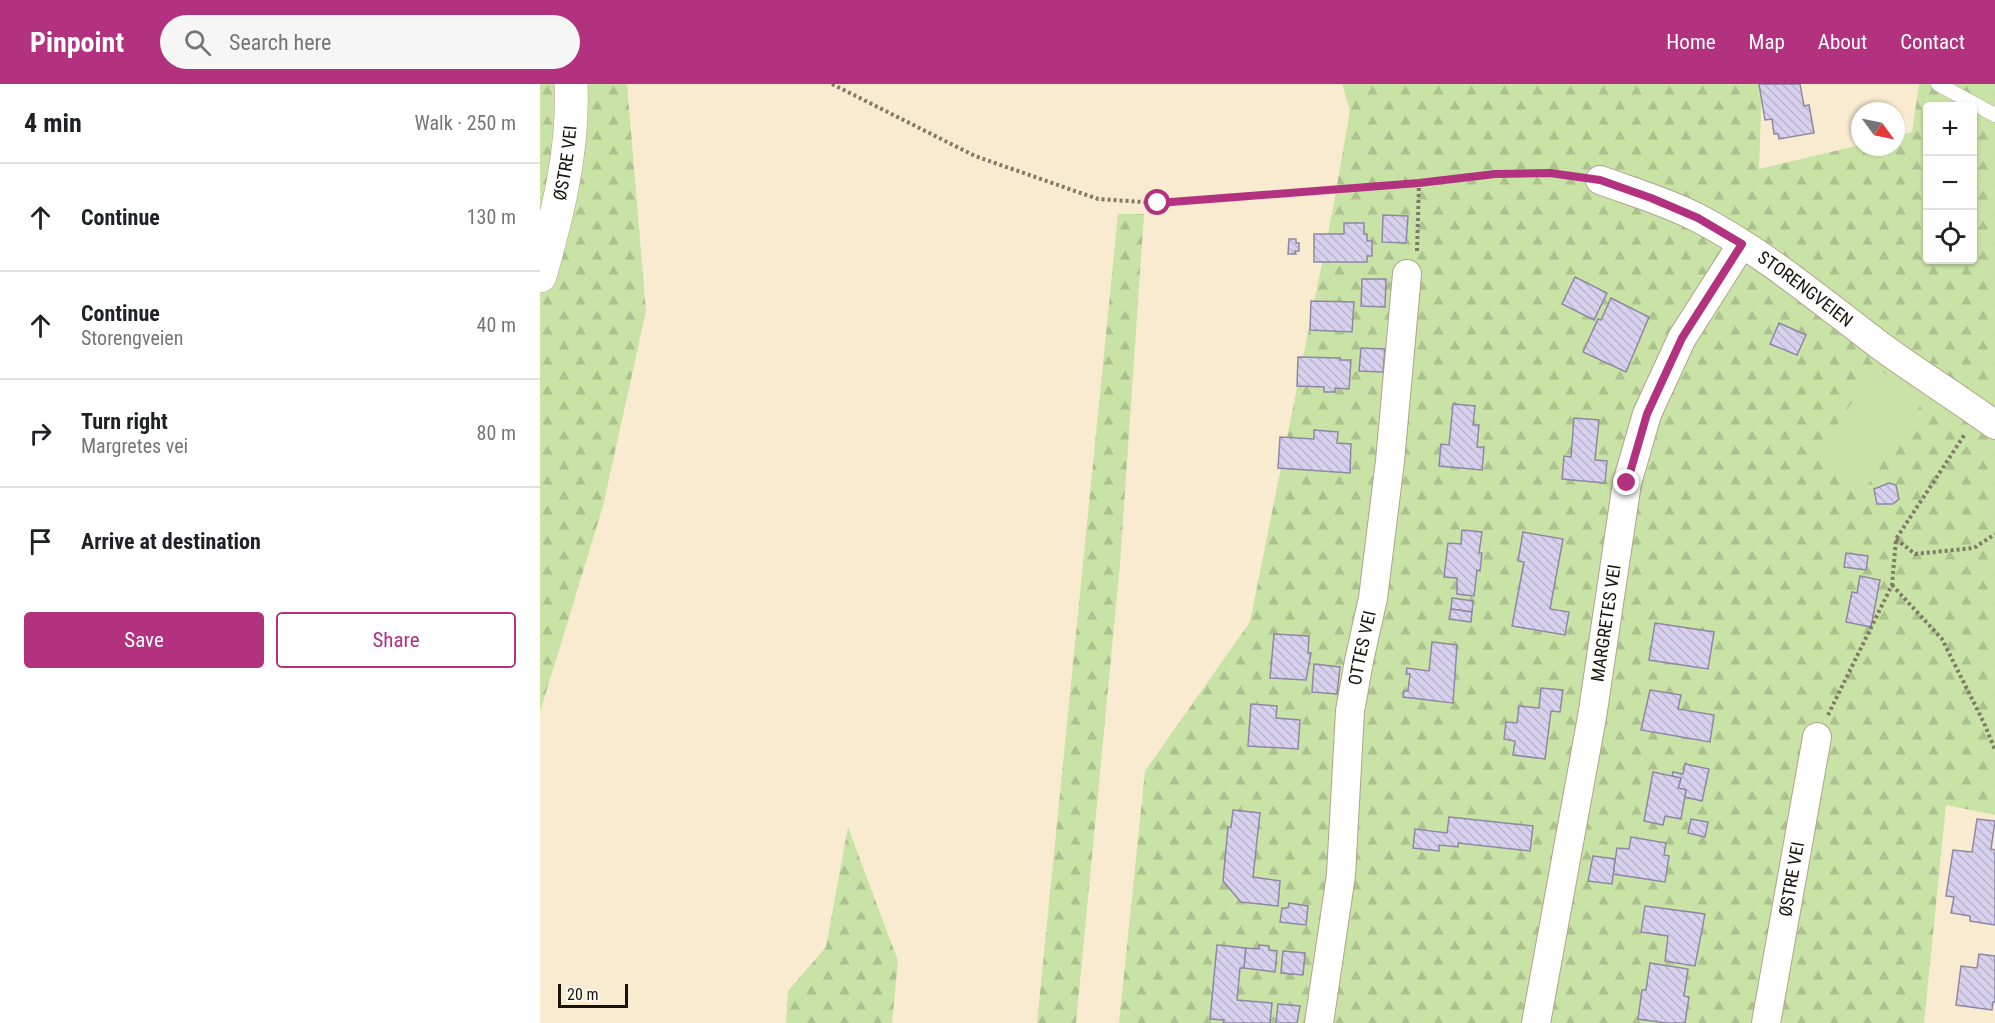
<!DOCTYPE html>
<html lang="en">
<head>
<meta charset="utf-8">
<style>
  body { margin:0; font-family:"Roboto Condensed",sans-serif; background:#f6f6f6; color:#202124 }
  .controls { position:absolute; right:18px; top:18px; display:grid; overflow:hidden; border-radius:6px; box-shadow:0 2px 4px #0004 }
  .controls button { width:54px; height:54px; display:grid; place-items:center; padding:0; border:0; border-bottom:2px solid #e0e0e0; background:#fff; color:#202124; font:30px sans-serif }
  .compass { position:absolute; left:1311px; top:18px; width:54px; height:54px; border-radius:50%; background:#fff; box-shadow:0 2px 4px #0004; rotate:123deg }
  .scale { position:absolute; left:18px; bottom:15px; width:70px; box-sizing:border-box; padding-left:6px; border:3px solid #19140b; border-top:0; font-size:16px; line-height:21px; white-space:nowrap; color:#19140b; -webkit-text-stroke:4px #fffaee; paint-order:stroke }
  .stop { position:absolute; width:18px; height:18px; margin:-14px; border:4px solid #b2327f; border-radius:50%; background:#fff }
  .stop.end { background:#b2327f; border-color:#fff; box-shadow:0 2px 6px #0008 }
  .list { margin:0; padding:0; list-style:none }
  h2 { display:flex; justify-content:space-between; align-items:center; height:78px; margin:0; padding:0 24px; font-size:26px }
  h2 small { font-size:20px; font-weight:400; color:#757577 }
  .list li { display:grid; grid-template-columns:39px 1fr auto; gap:18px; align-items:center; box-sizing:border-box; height:108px; padding:0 24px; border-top:2px solid #e0e0e0 }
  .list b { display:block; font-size:22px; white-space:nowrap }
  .list p { margin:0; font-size:20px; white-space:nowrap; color:#757577 }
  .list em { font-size:20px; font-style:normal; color:#757577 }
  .actions { display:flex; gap:12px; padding:18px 24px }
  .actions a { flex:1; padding:14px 0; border:2px solid #b2327f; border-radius:6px; text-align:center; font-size:21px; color:#b2327f }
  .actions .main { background:#b2327f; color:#fff }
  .icon { flex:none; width:33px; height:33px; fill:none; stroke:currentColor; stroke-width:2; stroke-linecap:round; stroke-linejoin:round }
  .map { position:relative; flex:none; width:1455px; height:939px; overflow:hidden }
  header { display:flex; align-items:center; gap:36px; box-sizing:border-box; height:84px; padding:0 30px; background:#b2327f; color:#fff }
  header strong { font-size:28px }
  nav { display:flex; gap:33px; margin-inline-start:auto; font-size:21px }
  .search { width:420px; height:54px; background:#f6f6f6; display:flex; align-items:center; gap:15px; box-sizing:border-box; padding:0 21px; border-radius:33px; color:#757577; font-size:22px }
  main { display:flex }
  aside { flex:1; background:#fff }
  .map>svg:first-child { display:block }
  .forest { fill:url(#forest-firs); fill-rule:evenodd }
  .pitch { fill:#c9e3a6 }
  .building { fill:url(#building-back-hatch); stroke:#8f88a3; stroke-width:1.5 }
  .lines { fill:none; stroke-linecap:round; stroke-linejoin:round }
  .lane-casing { stroke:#b0a389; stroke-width:15 }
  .street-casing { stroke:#b0a389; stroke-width:30 }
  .secondary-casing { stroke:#b0a389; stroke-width:34 }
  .path { stroke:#827968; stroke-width:4; stroke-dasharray:3 3; stroke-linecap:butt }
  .lane { stroke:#fff; stroke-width:14 }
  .street { stroke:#fff; stroke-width:28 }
  .secondary { stroke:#fff; stroke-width:33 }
  .route { stroke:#b2327f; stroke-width:8 }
  .labels { text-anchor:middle; stroke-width:6; stroke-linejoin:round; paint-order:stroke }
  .street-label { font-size:18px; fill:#19140b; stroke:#fffaee }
</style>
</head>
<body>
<header>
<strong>Pinpoint</strong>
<div class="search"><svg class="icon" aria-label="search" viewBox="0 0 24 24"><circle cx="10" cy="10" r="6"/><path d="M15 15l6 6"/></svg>Search here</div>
<nav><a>Home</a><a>Map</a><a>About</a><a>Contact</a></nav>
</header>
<main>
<aside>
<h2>4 min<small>Walk · 250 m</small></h2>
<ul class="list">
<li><svg class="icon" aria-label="ahead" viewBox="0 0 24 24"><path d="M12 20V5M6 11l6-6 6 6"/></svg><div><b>Continue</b></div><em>130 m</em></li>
<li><svg class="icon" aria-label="ahead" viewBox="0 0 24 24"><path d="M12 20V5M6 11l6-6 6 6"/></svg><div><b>Continue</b><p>Storengveien</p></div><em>40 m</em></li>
<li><svg class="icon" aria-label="right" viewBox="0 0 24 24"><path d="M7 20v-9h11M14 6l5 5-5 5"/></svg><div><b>Turn right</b><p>Margretes vei</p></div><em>80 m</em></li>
<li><svg class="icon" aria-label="arrive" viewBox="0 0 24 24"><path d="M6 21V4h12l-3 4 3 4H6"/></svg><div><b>Arrive at destination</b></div></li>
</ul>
<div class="actions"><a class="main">Save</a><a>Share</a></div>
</aside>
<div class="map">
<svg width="1455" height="939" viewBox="0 0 1455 939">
  <defs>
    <pattern id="forest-firs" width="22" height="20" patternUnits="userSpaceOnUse" patternTransform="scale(1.5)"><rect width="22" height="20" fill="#c9e3a6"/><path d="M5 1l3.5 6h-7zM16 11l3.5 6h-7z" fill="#acc28e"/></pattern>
    <pattern id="building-back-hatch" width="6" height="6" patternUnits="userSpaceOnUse" patternTransform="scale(1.5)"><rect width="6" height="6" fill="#d8d1ee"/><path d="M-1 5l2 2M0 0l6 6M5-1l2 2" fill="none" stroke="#b9b3cb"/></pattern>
  </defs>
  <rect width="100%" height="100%" fill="#f9ebd0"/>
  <g class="forest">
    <polygon points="0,0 87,0 106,227 63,422 0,628"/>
    <path d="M 802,0 L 1222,0 L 1219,85 L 1320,61 L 1320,63 L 1356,63 L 1356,52 L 1372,48 L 1379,0 L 1455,0 L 1455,731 L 1406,721 L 1384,939 L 579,939 L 605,687 L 710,538 L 794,119 L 810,26 ZM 1388,22 L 1432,22 L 1432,176 L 1388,176 Z"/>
    <polygon points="578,130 604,130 580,480 536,939 497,939"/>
    <polygon points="308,743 358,877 352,939 246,939 248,907 286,863"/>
  </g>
  <polygon class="pitch" points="1335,283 1384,316 1325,405 1276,373"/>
  <g class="building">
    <polygon points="1219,0 1260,0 1264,22 1269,21 1274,49 1239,55 1238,50 1234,50 1232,35 1225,36"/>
    <polygon points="843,131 868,132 866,159 842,158"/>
    <polygon points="804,139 824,139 824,150 827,150 827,157 832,157 832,172 827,172 827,178 774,178 774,150 804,150"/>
    <polygon points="749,155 756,155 756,159 759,159 759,167 755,167 756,170 748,170"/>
    <polygon points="1035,193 1067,209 1054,236 1022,220"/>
    <polygon points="822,195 846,195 845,223 821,222"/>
    <polygon points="1071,214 1109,233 1086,288 1043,268 1058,235 1061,236"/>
    <polygon points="771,217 814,218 812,248 770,246"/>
    <polygon points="1239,239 1266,251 1257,271 1230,260"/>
    <polygon points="821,264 845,265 843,288 819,287"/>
    <polygon points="758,273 800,274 800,276 811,276 809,305 795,304 795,308 784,308 784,303 757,302"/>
    <polygon points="913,320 935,322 933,341 939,341 937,363 944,363 942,386 899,382 901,360 909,361"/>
    <polygon points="1034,334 1059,336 1055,376 1067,377 1065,399 1022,395 1024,372 1031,373"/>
    <polygon points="774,346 798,348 797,359 811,360 810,389 738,384 740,353 774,355"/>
    <polygon points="1349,399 1356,401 1359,415 1353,420 1337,420 1334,405"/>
    <polygon points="922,446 942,448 939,469 942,469 940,487 937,486 934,512 917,510 917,494 904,493 908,459 921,460"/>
    <polygon points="983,448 1023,455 1010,525 1029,528 1025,551 972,542 984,478 978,477"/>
    <polygon points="1306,469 1328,472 1326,486 1304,483"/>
    <polygon points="1320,492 1340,496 1331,543 1306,538 1312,508 1317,509"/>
    <polygon points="912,514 933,517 932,528 911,525"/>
    <polygon points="911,525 932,528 931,538 909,535"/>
    <polygon points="1115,539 1174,548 1168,585 1109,576"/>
    <polygon points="734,550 769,552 768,569 771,569 766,596 730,594"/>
    <polygon points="892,558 917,561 913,619 863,613 864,607 868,607 870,590 866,590 867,584 889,587"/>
    <polygon points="774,580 800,583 797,610 772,608"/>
    <polygon points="1001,604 1023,606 1020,628 1011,627 1005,675 973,671 975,657 964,655 966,638 977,639 979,622 999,624"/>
    <polygon points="1110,606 1141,611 1138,625 1174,631 1170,658 1101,646"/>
    <polygon points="711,620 737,622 736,634 760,636 758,665 708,662"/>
    <polygon points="1145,680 1169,685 1162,717 1145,713 1146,706 1138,704 1141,694 1132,692 1133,688 1143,690"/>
    <polygon points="1113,688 1141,694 1138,704 1146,706 1141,735 1125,732 1123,741 1104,737"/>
    <polygon points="693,726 720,729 713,793 740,797 738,822 701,818 683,797 688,743 691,743"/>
    <polygon points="909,733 993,742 990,767 918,759 918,763 899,761 899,767 873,764 875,745 907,749"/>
    <polygon points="1151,735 1168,738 1165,753 1148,749"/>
    <polygon points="1437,735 1455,737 1451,765 1455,766 1455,841 1430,837 1430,832 1411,829 1414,813 1406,812 1413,766 1432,768"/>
    <polygon points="1091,753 1126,759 1124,771 1129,772 1125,798 1073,790 1077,764 1089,765"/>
    <polygon points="1053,772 1075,775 1072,800 1048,797"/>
    <polygon points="749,819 768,822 766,841 740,838 742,824 748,824"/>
    <polygon points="1105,822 1165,830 1155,882 1125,877 1128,852 1101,848"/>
    <polygon points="677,861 706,864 704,884 700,884 697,916 732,919 730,939 683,939 684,936 670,935"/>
    <polygon points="719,861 729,862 729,866 737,867 735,888 704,884 706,864 719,865"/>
    <polygon points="743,867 765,869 763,891 741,889"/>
    <polygon points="1439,870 1455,872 1455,918 1453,918 1452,926 1416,921 1421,882 1437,884"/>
    <polygon points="1110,879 1148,885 1144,912 1149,913 1145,939 1126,939 1098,935 1102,906 1106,906"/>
    <polygon points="738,920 760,922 757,939 736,939"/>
  </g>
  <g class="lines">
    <g class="lane-casing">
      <polyline id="lane" points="1398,0 1455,31"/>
    </g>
    <g class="street-casing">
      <g id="street">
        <path id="s1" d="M 1060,96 C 1093,108 1127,118 1158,134 C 1225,169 1282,218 1342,263 C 1379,290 1418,314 1455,341"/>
        <path id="s2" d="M 779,939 L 801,791 L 810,627 L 819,577 L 833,514 L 850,377 L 867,190"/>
        <path id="s3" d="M 996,939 L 1052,633 L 1087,399 L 1107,330 L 1142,254 L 1202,160"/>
        <path id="s4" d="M 1226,939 L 1277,653"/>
      </g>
    </g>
    <g class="secondary-casing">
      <g id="secondary">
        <path id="s5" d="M 0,192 C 18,129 34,65 31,0"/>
      </g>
    </g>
    <g class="path">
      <polyline points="292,0 435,72 558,115 618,119 879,99 955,90 1010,89 1035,93"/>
      <polyline points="877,167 879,99"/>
      <polyline points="1356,455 1375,470 1434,464 1455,450"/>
      <polyline points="1352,501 1402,555 1444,639 1455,666"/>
      <polyline points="1288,631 1352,501 1356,455 1425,350"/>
    </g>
    <use href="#lane" class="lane"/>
    <use href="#street" class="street"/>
    <use href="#secondary" class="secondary"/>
  </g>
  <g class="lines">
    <polyline class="route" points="618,119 879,99 955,90 1010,89 1060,96 1111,114 1158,134 1202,160 1142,254 1107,330 1087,399"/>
  </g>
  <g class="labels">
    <g class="street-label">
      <text dy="6" stroke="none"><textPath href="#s5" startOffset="116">ØSTRE VEI</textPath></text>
      <text dy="6" stroke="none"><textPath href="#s1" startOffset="234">STORENGVEIEN</textPath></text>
      <text dy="6" stroke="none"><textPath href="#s3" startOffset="406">MARGRETES VEI</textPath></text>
      <text dy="6" stroke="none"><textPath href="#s2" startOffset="378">OTTES VEI</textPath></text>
      <text dy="6" stroke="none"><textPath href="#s4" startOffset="146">ØSTRE VEI</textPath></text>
    </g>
  </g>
</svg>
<div class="controls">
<button>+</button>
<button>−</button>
<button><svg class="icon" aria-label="locate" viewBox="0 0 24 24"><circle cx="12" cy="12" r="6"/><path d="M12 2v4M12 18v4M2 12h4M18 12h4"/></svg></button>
</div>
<svg class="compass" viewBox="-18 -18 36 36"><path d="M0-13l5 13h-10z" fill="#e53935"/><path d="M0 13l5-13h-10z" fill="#757577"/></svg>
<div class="scale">20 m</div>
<div class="stop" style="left:618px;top:119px"></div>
<div class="stop end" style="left:1087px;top:399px"></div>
</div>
</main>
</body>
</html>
